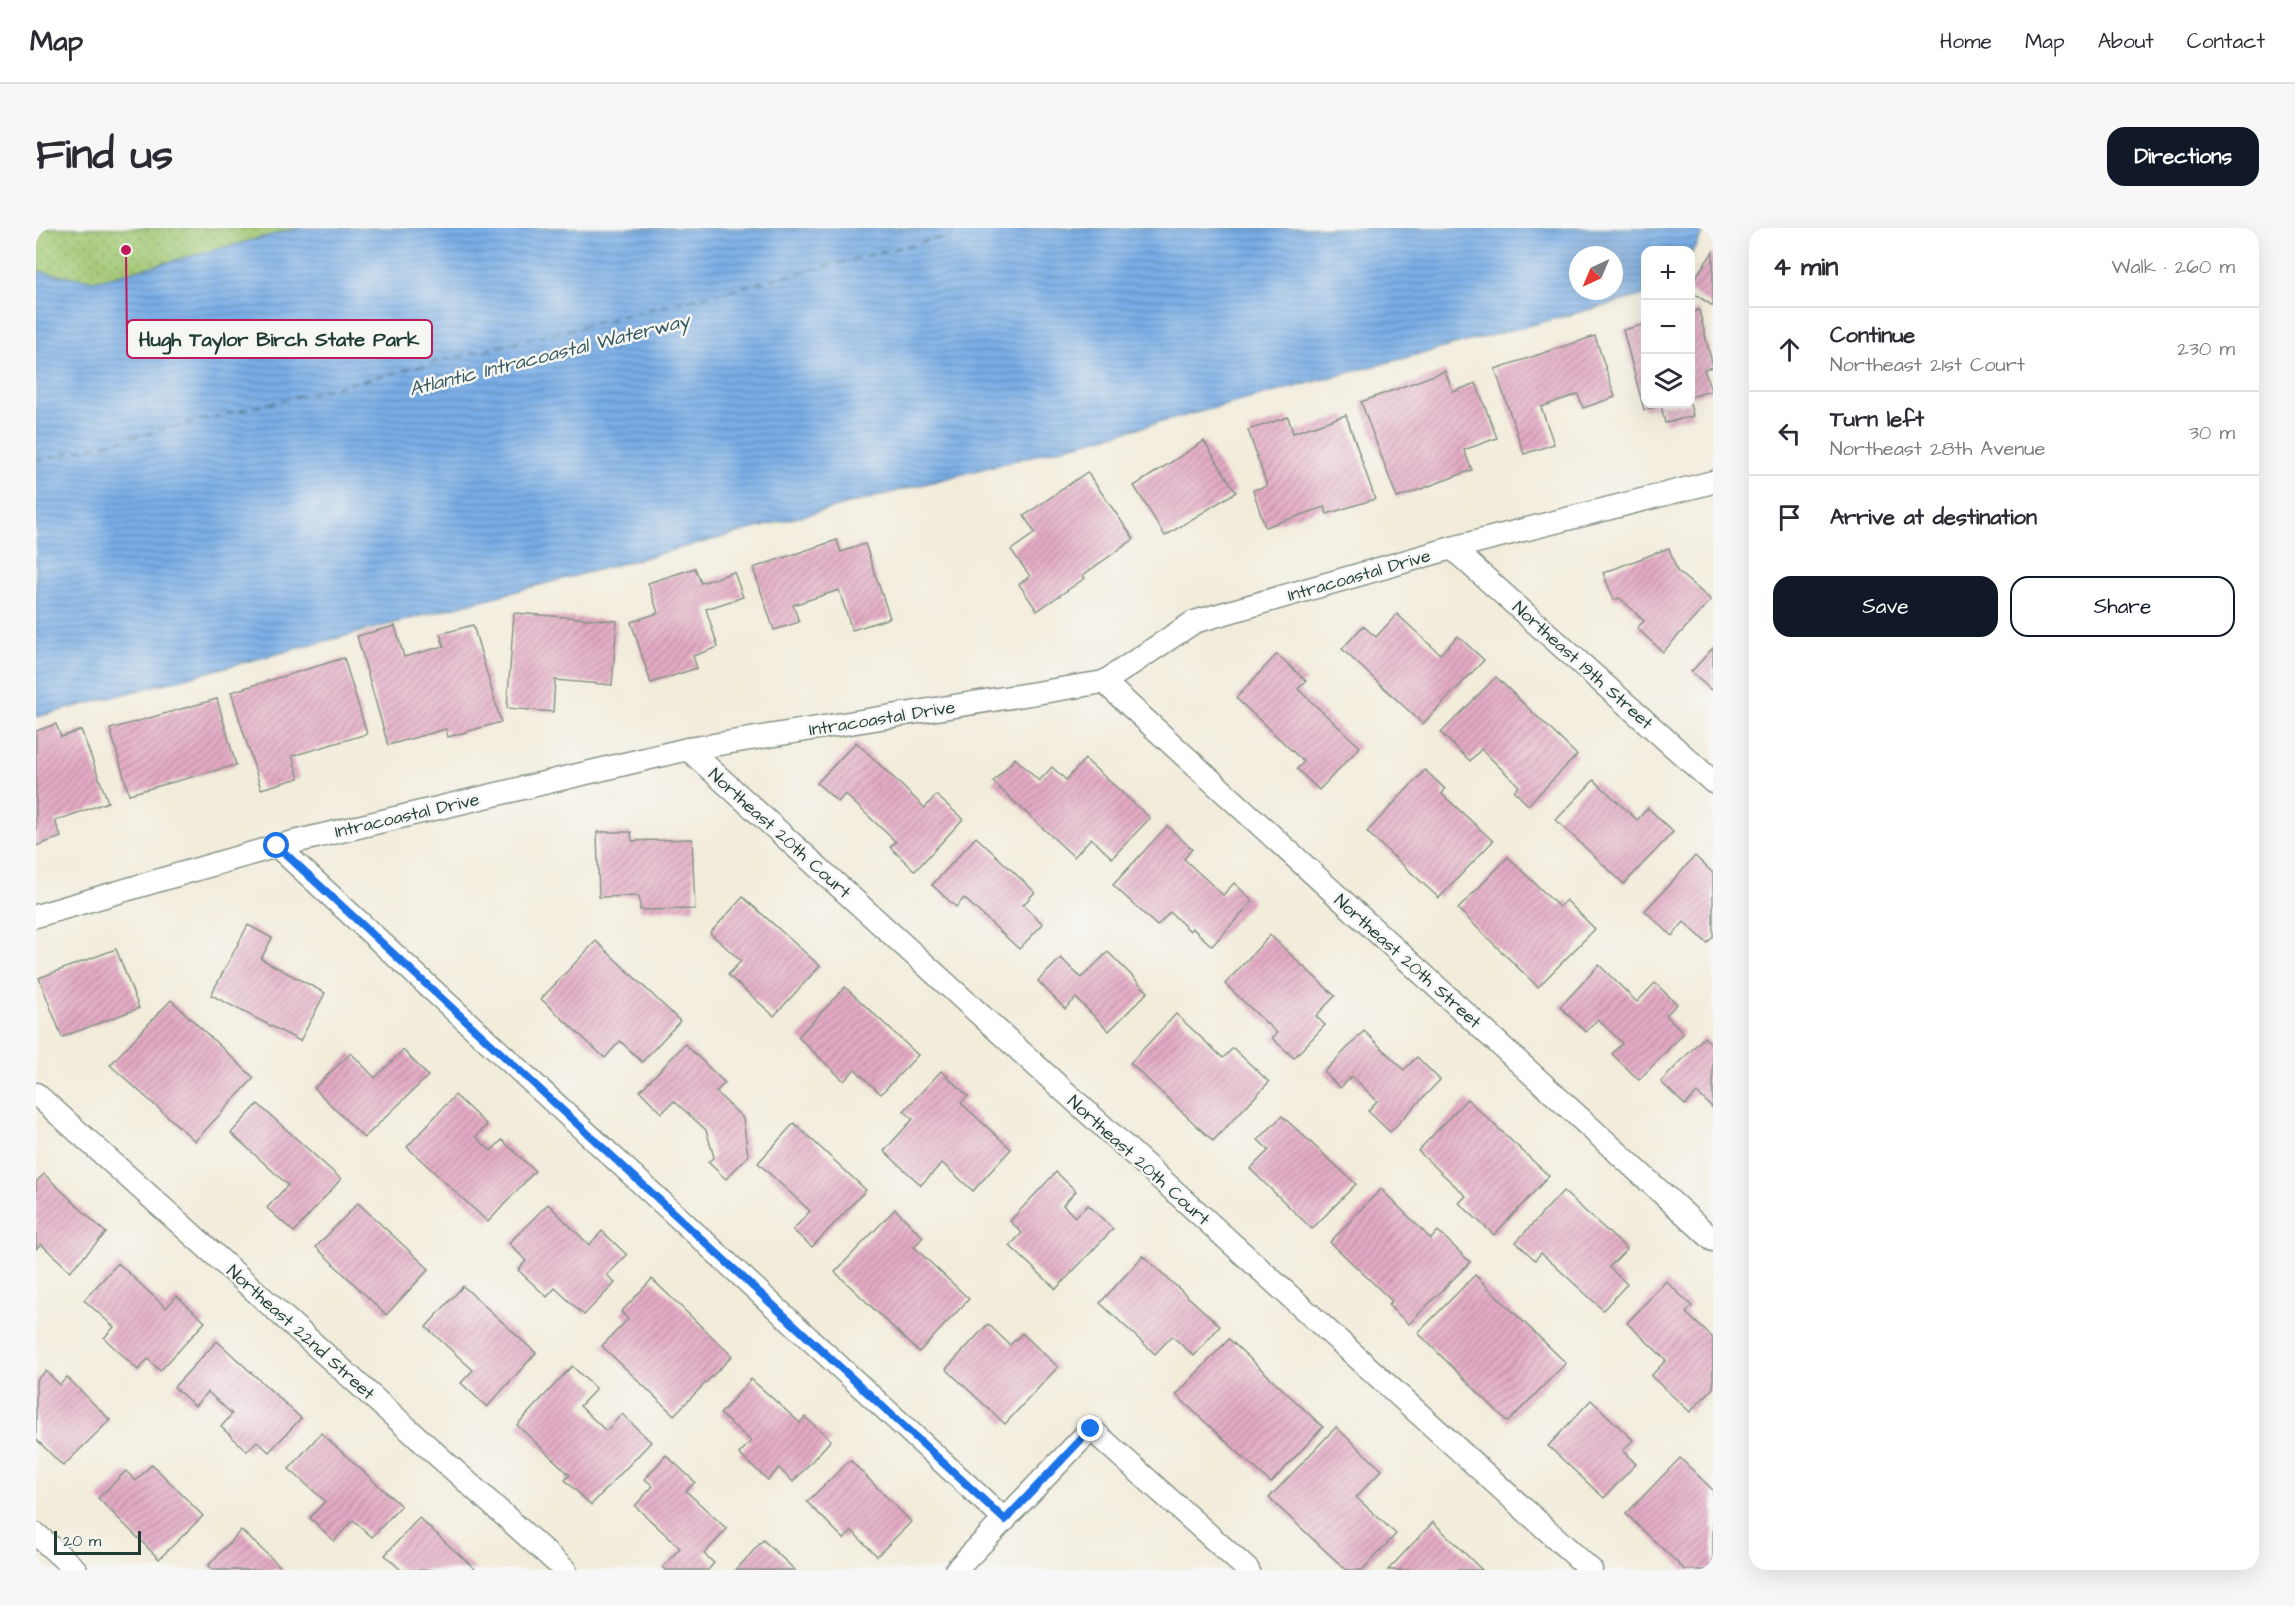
<!DOCTYPE html>
<html lang="en">
<head>
<meta charset="utf-8">
<style>
  body { margin:0; font-family:"Architects Daughter",sans-serif; background:#f7f7f7; color:#2b2b33 }
  .controls { position:absolute; right:18px; top:18px; display:grid; overflow:hidden; border-radius:12px; box-shadow:0 6px 24px #0002 }
  .controls button { width:54px; height:54px; display:grid; place-items:center; padding:0; border:0; border-bottom:2px solid #e1e1e2; background:#fff; color:#2b2b33; font:30px sans-serif }
  .compass { position:absolute; left:1533px; top:18px; width:54px; height:54px; border-radius:50%; background:#fff; box-shadow:0 6px 24px #0002; rotate:224deg }
  .scale { position:absolute; left:18px; bottom:15px; width:87px; box-sizing:border-box; padding-left:6px; border:3px solid #1f3d34; border-top:0; font-size:16px; line-height:21px; white-space:nowrap; color:#1f3d34; -webkit-text-stroke:4px #f6f6f2; paint-order:stroke }
  .stop { position:absolute; width:18px; height:18px; margin:-14px; border:4px solid #1a73e8; border-radius:50%; background:#fff }
  .stop.end { background:#1a73e8; border-color:#fff; box-shadow:0 2px 6px #0008 }
  .list { margin:0; padding:0; list-style:none }
  h2 { display:flex; justify-content:space-between; align-items:center; height:78px; margin:0; padding:0 24px; font-size:26px }
  h2 small { font-size:20px; font-weight:400; color:#7c7c81 }
  .list li { display:grid; grid-template-columns:39px 1fr auto; gap:18px; align-items:center; box-sizing:border-box; height:84px; padding:0 24px; border-top:2px solid #e1e1e2 }
  .list b { display:block; font-size:22px; white-space:nowrap }
  .list p { margin:0; font-size:20px; white-space:nowrap; color:#7c7c81 }
  .list em { font-size:20px; font-style:normal; color:#7c7c81 }
  .actions { display:flex; gap:12px; padding:18px 24px }
  .actions a { flex:1; padding:14px 0; border:2px solid #111827; border-radius:18px; text-align:center; font-size:21px; color:#111827 }
  .actions .main { background:#111827; color:#fff }
  .icon { flex:none; width:33px; height:33px; fill:none; stroke:currentColor; stroke-width:2; stroke-linecap:round; stroke-linejoin:round }
  .map { position:relative; flex:none; width:1677px; height:1342px; overflow:hidden; border-radius:18px }
  header { display:flex; align-items:center; gap:36px; box-sizing:border-box; height:84px; padding:0 30px; background:#fff; border-bottom:2px solid #e1e1e2 }
  header strong { font-size:28px }
  nav { display:flex; gap:33px; margin-inline-start:auto; font-size:21px }
  .intro { display:flex; align-items:center; justify-content:space-between; box-sizing:border-box; height:144px; padding:0 36px }
  h1 { margin:0; font-size:42px }
  .button { padding:15px 27px; border-radius:18px; background:#111827; color:#fff; font-size:21px; font-weight:700 }
  main { display:flex; gap:36px; padding:0 36px }
  aside { flex:1; background:#fff; border-radius:18px; box-shadow:0 6px 24px #0002 }
  .map>svg:first-child { display:block }
  .park { fill:url(#park-dots); stroke:#608253; stroke-width:1.5 }
  .water { fill:url(#water-rules); stroke:#4c758d; stroke-width:1.5; fill-rule:evenodd }
  .lines { fill:none; stroke-linecap:round; stroke-linejoin:round }
  .ferry { stroke:#365960; stroke-width:1.5; stroke-dasharray:8 6; stroke-linecap:butt }
  .building { fill:url(#building-hatch) }
  .minor-casing { stroke:#889488; stroke-width:25 }
  .minor { stroke:#fff; stroke-width:22 }
  .route { stroke:#1a73e8; stroke-width:8 }
  .labels { text-anchor:middle; stroke-width:5; stroke-linejoin:round; paint-order:stroke }
  .street-label { font-size:18px; fill:#1f3d34; stroke:#f6f6f2 }
  .water-label { font-size:20px; font-style:italic; fill:#365960; stroke:#f6f6f2 }
  .leader { fill:none; stroke:#c2185b; stroke-width:2 }
  .callout-dot { fill:#c2185b; stroke:#f6f6f2; stroke-width:2 }
  .callout { fill:#f6f6f2; stroke:#c2185b; stroke-width:2 }
  .callout-label { font-size:20px; text-anchor:middle; font-weight:bold; fill:#1f3d34 }
</style>
</head>
<body>
<header>
<strong>Map</strong>
<nav><a>Home</a><a>Map</a><a>About</a><a>Contact</a></nav>
</header>
<div class="intro"><h1>Find us</h1><a class="button">Directions</a></div>
<main>
<div class="map">
<svg width="1677" height="1342" viewBox="0 0 1677 1342">
  <defs>
    <pattern id="park-dots" width="8" height="8" patternUnits="userSpaceOnUse" patternTransform="scale(1.5)"><rect width="8" height="8" fill="#a1c772"/><path d="M2 2h.1M6 6h.1" fill="none" stroke="#83a35e" stroke-width="1.8" stroke-linecap="round"/></pattern>
    <pattern id="water-rules" width="6" height="5" patternUnits="userSpaceOnUse" patternTransform="scale(1.5)"><rect width="6" height="5" fill="#79ade6"/><path d="M0 2.5h6" fill="none" stroke="#638ebb"/></pattern>
    <pattern id="building-hatch" width="6" height="6" patternUnits="userSpaceOnUse" patternTransform="scale(1.5)"><rect width="6" height="6" fill="#e4abc4"/><path d="M-1 1l2-2M0 6l6-6M5 7l2-2" fill="none" stroke="#b88ca0"/></pattern>
  </defs>
  <rect width="100%" height="100%" fill="#f6f6f2"/>
  <filter id="ink" filterUnits="userSpaceOnUse"><feTurbulence type="fractalNoise" baseFrequency=".0167" numOctaves="2"/><feDisplacementMap in="SourceGraphic" scale="12" xChannelSelector="R" yChannelSelector="G"/><feConvolveMatrix kernelMatrix="1 2 1 2 8 2 1 2 1" color-interpolation-filters="sRGB"/></filter>
  <filter id="wash" filterUnits="userSpaceOnUse"><feTurbulence type="fractalNoise" baseFrequency=".008" numOctaves="4" result="noise"/><feDisplacementMap in="SourceGraphic" scale="24" xChannelSelector="R" yChannelSelector="G"/><feGaussianBlur stdDeviation="1.35" result="paint"/><feColorMatrix in="noise" values="0 0 0 0 0 0 0 0 0 0 0 0 0 0 0 0 0 1.4 0 .05"/><feComposite in="paint" operator="in"/></filter>
  <g filter="url(#wash)">
    <rect width="100%" height="100%" fill="#f2ecdb"/>
    <polygon class="park" points="0,0 263,0 59,54 0,43"/>
    <path class="water" d="M 263,0 L 1670,0 L 1655,26 L 1654,22 L 1610,22 L 1609,67 L 0,489 L 0,43 L 59,53 ZM 1542,27 L 1578,27 L 1578,63 L 1542,63 Z"/>
    <g class="lines">
      <polyline class="ferry" points="0,233 944,0"/>
    </g>
    <g id="blocks">
      <g class="building">
        <polygon points="1677,24 1677,78 1654,63 1654,57"/>
        <polygon points="1663,82 1677,139 1668,141 1675,163 1654,169 1654,85"/>
        <polygon points="1610,96 1610,176 1654,176 1657,188 1629,195 1625,178 1608,182 1587,102"/>
        <polygon points="1559,108 1579,169 1547,180 1542,166 1505,179 1518,216 1488,226 1459,141"/>
        <polygon points="1409,143 1417,164 1440,155 1461,210 1428,222 1436,242 1361,270 1325,174"/>
        <polygon points="1310,187 1339,271 1291,286 1289,279 1229,299 1217,262 1231,258 1212,202 1252,189 1257,205"/>
        <polygon points="1168,213 1200,264 1129,308 1098,258"/>
        <polygon points="1051,244 1098,311 1047,347 1049,350 1001,383 983,356 994,348 975,322 999,305 988,288"/>
        <polygon points="801,312 805,324 829,316 854,390 816,402 803,362 757,377 763,394 738,402 717,340"/>
        <polygon points="1633,320 1641,343 1675,372 1627,424 1601,400 1608,393 1584,370 1578,372 1567,345"/>
        <polygon points="659,340 665,355 698,344 707,369 670,381 682,419 657,428 661,440 615,455 595,394 622,385 612,355"/>
        <polygon points="478,385 581,393 576,457 519,452 517,484 471,480"/>
        <polygon points="1361,386 1404,426 1422,408 1448,432 1387,496 1306,421 1327,398 1340,409"/>
        <polygon points="437,397 465,494 412,509 410,501 352,517 321,408 359,398 368,429 408,418 404,406"/>
        <polygon points="1677,420 1677,460 1675,462 1655,444"/>
        <polygon points="1241,426 1270,453 1262,461 1324,519 1283,562 1261,541 1268,534 1200,470"/>
        <polygon points="308,430 331,506 256,528 263,550 225,561 195,464"/>
        <polygon points="1460,449 1541,527 1492,577 1478,563 1483,558 1445,521 1434,533 1405,505"/>
        <polygon points="181,471 200,537 93,566 74,501"/>
        <polygon points="20,496 25,509 45,502 72,574 19,593 25,609 0,618 0,503"/>
        <polygon points="820,514 889,580 900,567 927,591 879,643 854,619 860,614 809,566 802,574 781,555"/>
        <polygon points="979,530 1003,553 1016,539 1030,552 1049,531 1114,590 1076,630 1055,610 1038,629 957,554"/>
        <polygon points="1389,542 1409,561 1406,566 1457,613 1403,670 1331,604"/>
        <polygon points="1558,552 1601,592 1612,580 1637,604 1588,656 1520,592"/>
        <polygon points="1131,598 1156,621 1148,631 1187,667 1198,655 1217,673 1176,718 1156,700 1154,703 1134,684 1121,698 1077,657"/>
        <polygon points="561,604 595,604 596,613 656,611 659,681 604,682 603,668 563,669"/>
        <polygon points="940,609 999,664 987,677 1007,696 983,721 928,670 920,679 896,657"/>
        <polygon points="1659,628 1677,645 1677,709 1671,715 1648,694 1636,708 1609,683"/>
        <polygon points="1472,629 1523,679 1530,672 1559,701 1502,759 1422,681"/>
        <polygon points="707,669 784,738 738,788 692,747 705,733 674,705"/>
        <polygon points="212,697 236,710 225,731 289,765 264,813 175,767"/>
        <polygon points="1234,707 1299,768 1280,788 1289,797 1258,830 1236,810 1241,805 1189,756"/>
        <polygon points="560,713 644,793 606,834 584,813 569,830 505,771"/>
        <polygon points="80,721 103,780 26,809 3,750"/>
        <polygon points="1072,724 1112,764 1073,803 1040,770 1029,781 1002,753 1025,730 1045,750"/>
        <polygon points="1563,737 1601,774 1619,755 1641,776 1630,787 1648,805 1603,852 1576,826 1586,815 1562,791 1550,804 1524,779"/>
        <polygon points="809,759 882,827 845,866 819,841 808,853 762,809"/>
        <polygon points="135,772 218,850 159,913 74,837"/>
        <polygon points="1140,786 1187,830 1197,820 1233,854 1177,913 1094,835"/>
        <polygon points="1328,803 1368,842 1381,829 1404,852 1354,904 1332,883 1341,873 1316,848 1304,860 1288,844"/>
        <polygon points="1668,809 1677,817 1677,880 1661,865 1649,877 1625,854"/>
        <polygon points="649,816 689,855 680,864 707,890 712,928 690,951 672,934 678,929 670,902 638,873 626,885 604,863"/>
        <polygon points="367,822 392,848 328,910 278,860 315,825 339,850"/>
        <polygon points="905,843 932,868 925,875 975,921 937,963 906,935 885,957 848,923 877,891 868,883"/>
        <polygon points="419,867 451,897 440,909 455,923 466,912 499,943 452,994 371,919"/>
        <polygon points="1431,871 1513,948 1458,1007 1423,975 1430,968 1382,923"/>
        <polygon points="222,876 305,951 258,1004 231,980 252,957 195,905"/>
        <polygon points="1246,888 1320,956 1276,1001 1214,941 1233,922 1222,912"/>
        <polygon points="758,895 830,962 776,1019 757,1002 774,983 722,935"/>
        <polygon points="1020,944 1040,963 1027,977 1039,989 1052,977 1077,1001 1020,1061 974,1018 986,1005 974,993"/>
        <polygon points="8,946 70,1005 34,1043 5,1016 0,1021 0,954"/>
        <polygon points="1345,961 1395,1011 1402,1003 1434,1034 1373,1096 1352,1077 1356,1073 1294,1014"/>
        <polygon points="1527,963 1591,1021 1573,1039 1591,1056 1567,1082 1505,1025 1499,1032 1480,1014"/>
        <polygon points="322,975 393,1041 350,1087 280,1019"/>
        <polygon points="512,976 553,1017 566,1003 591,1027 571,1047 579,1055 548,1087 519,1060 511,1069 482,1042 490,1033 473,1015"/>
        <polygon points="859,981 887,1009 878,1019 933,1071 883,1124 799,1044"/>
        <polygon points="1107,1028 1184,1098 1158,1128 1136,1108 1119,1126 1064,1075"/>
        <polygon points="82,1035 130,1080 141,1068 169,1094 124,1143 112,1131 102,1142 68,1110 78,1099 48,1072"/>
        <polygon points="1439,1047 1530,1135 1472,1194 1382,1105"/>
        <polygon points="616,1051 696,1128 638,1187 566,1118 592,1091 585,1084"/>
        <polygon points="1630,1053 1656,1078 1650,1085 1677,1110 1677,1160 1654,1184 1615,1148 1630,1132 1591,1095"/>
        <polygon points="427,1058 500,1125 451,1179 425,1155 437,1142 390,1099"/>
        <polygon points="952,1096 974,1117 986,1105 1022,1139 969,1196 910,1141"/>
        <polygon points="1193,1111 1287,1199 1235,1255 1140,1167"/>
        <polygon points="181,1113 265,1190 233,1224 221,1213 211,1223 185,1199 196,1186 172,1164 159,1178 138,1159"/>
        <polygon points="536,1138 560,1161 544,1178 570,1203 586,1186 615,1214 555,1277 529,1252 534,1247 481,1197"/>
        <polygon points="10,1143 24,1157 31,1149 74,1192 27,1238 0,1211 0,1152"/>
        <polygon points="715,1151 764,1195 769,1189 795,1212 757,1254 743,1240 732,1252 703,1226 715,1213 684,1186"/>
        <polygon points="1555,1172 1597,1212 1587,1223 1600,1236 1568,1270 1512,1218"/>
        <polygon points="1300,1199 1346,1242 1320,1269 1360,1306 1326,1342 1310,1342 1233,1270"/>
        <polygon points="285,1205 365,1278 336,1309 317,1292 298,1313 274,1290 289,1273 253,1241"/>
        <polygon points="630,1227 659,1254 650,1263 691,1301 668,1326 678,1335 672,1342 630,1342 627,1339 644,1320 599,1278 617,1258 609,1251"/>
        <polygon points="1644,1230 1677,1262 1677,1342 1649,1342 1590,1286"/>
        <polygon points="814,1232 875,1294 841,1328 816,1303 808,1311 771,1274"/>
        <polygon points="116,1236 167,1288 123,1331 62,1270 90,1243 100,1253"/>
        <polygon points="383,1290 440,1342 365,1342 349,1327"/>
        <polygon points="1397,1294 1446,1342 1352,1342"/>
        <polygon points="205,1302 248,1342 177,1342 172,1338"/>
        <polygon points="727,1312 759,1342 700,1342"/>
      </g>
    </g>
  </g>
  <g filter="url(#ink)">
    <use href="#blocks" fill-opacity="0" stroke="#889488" stroke-width="1.5"/>
    <g class="lines">
      <g class="minor-casing">
        <g id="minor">
          <polyline points="1416,320 1677,554"/>
          <polyline points="1068,454 1677,1012"/>
          <polyline points="652,521 1555,1342"/>
          <polyline points="241,618 969,1292"/>
          <polyline points="0,688 241,618 652,521 1068,454 1158,394 1416,320 1677,254"/>
          <polyline points="0,866 529,1342"/>
          <polyline points="0,1306 40,1342"/>
          <polyline points="920,1342 1055,1201 1212,1342"/>
        </g>
      </g>
      <use href="#minor" class="minor"/>
    </g>
  </g>
  <g class="lines" filter="url(#ink)">
    <polyline class="route" points="241,618 969,1292 1055,1201"/>
  </g>
  <g class="labels">
    <g class="street-label">
      <text transform="translate(1323 347) rotate(-16)" y="6">Intracoastal Drive</text>
      <text transform="translate(1547 437) rotate(42)" y="6">Northeast 19th Street</text>
      <text transform="translate(846 490) rotate(-9)" y="6">Intracoastal Drive</text>
      <text transform="translate(371 587) rotate(-13)" y="6">Intracoastal Drive</text>
      <text transform="translate(744 605) rotate(42)" y="6">Northeast 20th Court</text>
      <text transform="translate(1372 733) rotate(42)" y="6">Northeast 20th Street</text>
      <text transform="translate(1103 932) rotate(42)" y="6">Northeast 20th Court</text>
      <text transform="translate(265 1104) rotate(42)" y="6">Northeast 22nd Street</text>
    </g>
    <g class="water-label">
      <text transform="translate(513 126) rotate(-14)" y="7">Atlantic Intracoastal Waterway</text>
    </g>
  </g>
  <path class="leader" d="M90 22L91 111"/>
  <circle class="callout-dot" cx="90" cy="22" r="6"/>
  <rect class="callout" x="91" y="92" width="305" height="38" rx="6"/>
  <g class="callout-label">
    <text x="243" y="118">Hugh Taylor Birch State Park</text>
  </g>
</svg>
<div class="controls">
<button>+</button>
<button>−</button>
<button><svg class="icon" aria-label="layers" viewBox="0 0 24 24"><path d="M12 4l9 5-9 5-9-5zM3 14l9 5 9-5"/></svg></button>
</div>
<svg class="compass" viewBox="-18 -18 36 36"><path d="M0-13l5 13h-10z" fill="#e53935"/><path d="M0 13l5-13h-10z" fill="#7c7c81"/></svg>
<div class="scale">20 m</div>
<div class="stop" style="left:241px;top:618px"></div>
<div class="stop end" style="left:1055px;top:1201px"></div>
</div>
<aside>
<h2>4 min<small>Walk · 260 m</small></h2>
<ul class="list">
<li><svg class="icon" aria-label="ahead" viewBox="0 0 24 24"><path d="M12 20V5M6 11l6-6 6 6"/></svg><div><b>Continue</b><p>Northeast 21st Court</p></div><em>230 m</em></li>
<li><svg class="icon" aria-label="left" viewBox="0 0 24 24"><path d="M17 20v-9H6M10 6l-5 5 5 5"/></svg><div><b>Turn left</b><p>Northeast 28th Avenue</p></div><em>30 m</em></li>
<li><svg class="icon" aria-label="arrive" viewBox="0 0 24 24"><path d="M6 21V4h12l-3 4 3 4H6"/></svg><div><b>Arrive at destination</b></div></li>
</ul>
<div class="actions"><a class="main">Save</a><a>Share</a></div>
</aside>
</main>
</body>
</html>
